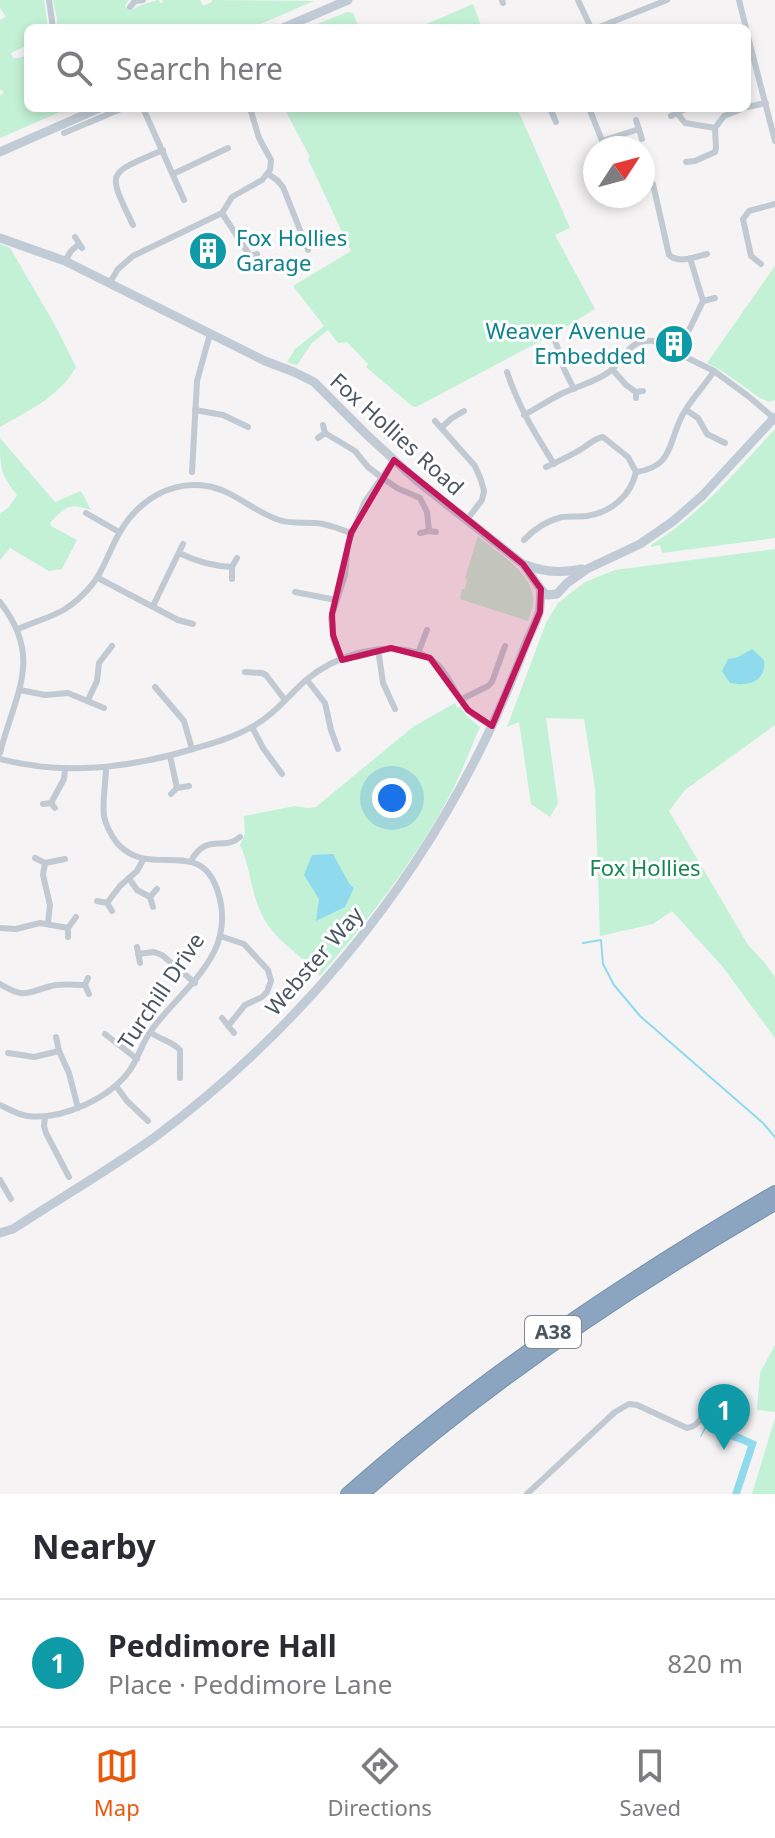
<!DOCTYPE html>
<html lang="en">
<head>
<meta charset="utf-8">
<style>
  body { margin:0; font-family:"Noto Sans",sans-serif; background:#f2f2f3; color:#2b2b33 }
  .compass { position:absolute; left:583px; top:136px; width:72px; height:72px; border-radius:50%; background:#fff; box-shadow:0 4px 12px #0003; rotate:54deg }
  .you { position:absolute; left:392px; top:798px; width:28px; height:28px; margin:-20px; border:6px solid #fff; border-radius:50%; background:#1a73e8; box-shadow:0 0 0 12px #1a73e833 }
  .badge { display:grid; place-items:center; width:52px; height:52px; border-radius:50%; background:#ea580c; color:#fff; font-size:26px; font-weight:700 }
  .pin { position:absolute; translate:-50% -66px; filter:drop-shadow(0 2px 4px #0008) }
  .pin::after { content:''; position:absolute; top:42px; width:28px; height:24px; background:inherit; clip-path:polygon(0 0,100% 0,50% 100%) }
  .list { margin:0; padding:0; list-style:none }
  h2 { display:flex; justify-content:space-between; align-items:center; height:104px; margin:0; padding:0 32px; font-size:34px }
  h2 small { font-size:26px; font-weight:400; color:#7c7c81 }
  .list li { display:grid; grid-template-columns:52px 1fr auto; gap:24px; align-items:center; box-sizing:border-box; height:128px; padding:0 32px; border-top:2px solid #e1e1e2 }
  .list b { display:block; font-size:30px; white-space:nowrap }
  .list p { margin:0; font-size:26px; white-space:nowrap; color:#7c7c81 }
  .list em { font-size:26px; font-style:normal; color:#7c7c81 }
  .icon { flex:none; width:44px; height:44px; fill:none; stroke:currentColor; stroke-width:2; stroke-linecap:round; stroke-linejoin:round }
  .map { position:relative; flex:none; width:775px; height:1494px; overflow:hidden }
  .search { position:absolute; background:#fff; box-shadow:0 4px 12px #0003; left:24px; right:24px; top:24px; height:88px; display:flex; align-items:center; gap:20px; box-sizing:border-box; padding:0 28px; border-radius:12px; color:#7c7c81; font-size:30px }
  .sheet { height:232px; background:#fff }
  nav { display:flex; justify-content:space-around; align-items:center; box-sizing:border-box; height:112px; border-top:2px solid #e1e1e2; background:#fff; font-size:22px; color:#7c7c81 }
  nav a { display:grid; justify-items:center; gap:4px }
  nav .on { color:#ea580c }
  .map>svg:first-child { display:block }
  .green { fill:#c3f1d5 }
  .water { fill:#90daee }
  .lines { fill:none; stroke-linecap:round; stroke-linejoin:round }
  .stream { stroke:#90daee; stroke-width:2 }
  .highway-casing { stroke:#7690ad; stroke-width:14 }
  .street { stroke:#c1cad2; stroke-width:6 }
  .secondary { stroke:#c1cbd6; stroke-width:9 }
  .highway { stroke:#8ba5c1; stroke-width:12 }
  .marked { fill:#c2185b; fill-opacity:0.2; stroke:#c2185b; stroke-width:6; stroke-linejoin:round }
  .labels { text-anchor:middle; stroke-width:6; stroke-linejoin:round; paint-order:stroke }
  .shield { fill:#fff; stroke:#808990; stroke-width:2 }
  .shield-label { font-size:20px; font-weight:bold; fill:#4a5661 }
  .culture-label { font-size:22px; fill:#0d838f; stroke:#fff; text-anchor:start }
  .street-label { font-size:22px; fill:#4a5661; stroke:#fff }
  .park-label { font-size:22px; fill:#17864f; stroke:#fff }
</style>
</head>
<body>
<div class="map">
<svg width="775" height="1494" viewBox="0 0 775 1494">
  <rect width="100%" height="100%" fill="#f5f3f3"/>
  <g class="green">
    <polygon points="0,0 44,0 48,28 28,28 28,45 11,53 13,58 19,58 28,55 28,108 69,108 0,138 0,95 4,93 2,90 0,90 0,20 6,17 0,8"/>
    <polygon points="53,0 129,0 125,6 130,11 141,5 158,0 161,3 163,2 162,0 200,0 203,6 212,2 212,0 314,1 251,28 56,28 57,19"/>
    <polygon points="473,4 482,28 417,28"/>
    <polygon points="347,12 353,13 359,28 307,28"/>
    <polygon points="284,108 517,108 570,228 555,235 595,309 556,333 416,407 412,406 366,367 368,364 347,342 338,343 328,330 312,343 297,365 287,362 295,349 324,326 293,286 351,251 308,159 310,157"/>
    <path d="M 0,244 L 10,248 L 55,325 L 76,367 C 60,396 28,411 0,427 Z"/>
    <polygon points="775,266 775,400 769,402 760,398 725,373 707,363"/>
    <path d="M 775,429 L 775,538 L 662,553 L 660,545 L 651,547 L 651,545 C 700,515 736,471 775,429 Z"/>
    <path d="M 0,438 L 55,502 L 81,491 L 91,510 C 70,503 65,506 50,523 L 51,526 L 77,540 L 62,569 L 49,571 L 10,548 L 0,560 L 0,514 L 9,507 L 17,495 C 0,473 0,469 0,438 Z"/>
    <path d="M 478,536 C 496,552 529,570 533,596 C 534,605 531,613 528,621 L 460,599 L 462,589 L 465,589 L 467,579 L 465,578 Z"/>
    <polygon points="775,549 775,725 685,790 669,811 748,945 765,963 775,977 775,1038 722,966 672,911 653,924 600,936 595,788 584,719 546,718 558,803 550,817 531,804 519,722 507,727 546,623 558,603 585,582 615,570"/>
    <path d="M 455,703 L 457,708 L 460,707 L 467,716 L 480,727 C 471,747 463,769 453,789 C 418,857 370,918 320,976 C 302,955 276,942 263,917 C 251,895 251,868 240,845 L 245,834 L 244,816 L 295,806 L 307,808 L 316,807 L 413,727 Z"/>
    <polygon points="775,1345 775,1412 757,1410 760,1373"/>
    <polygon points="775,1418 775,1494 752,1494"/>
  </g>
  <g class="water">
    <path d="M 752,649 L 764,660 C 767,681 748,687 730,683 L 722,671 L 728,659 L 738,657 Z"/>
    <polygon points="333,854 349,883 354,888 345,907 316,921 319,899 304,875 312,855"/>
    <polygon points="715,1412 731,1430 757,1442 740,1494 732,1494 748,1446 720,1435 723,1427 715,1421 710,1422 701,1437 700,1437 709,1416"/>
  </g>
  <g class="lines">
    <polyline class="stream" points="583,943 601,940 603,964 614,985 640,1016 763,1123 775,1137"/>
    <g class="highway-casing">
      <g id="highway">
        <path d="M 347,1494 C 478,1378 624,1280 775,1192"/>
        <path d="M 363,1494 C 488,1383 630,1288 775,1204"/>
      </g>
    </g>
    <g class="street">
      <polyline points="49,0 53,28"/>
      <polyline points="502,0 503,3"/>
      <polyline points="578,0 591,28"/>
      <polyline points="739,0 746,28"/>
      <polyline points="130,7 135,1 143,0"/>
      <polyline points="597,28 667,0"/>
      <polyline points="747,33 775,141"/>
      <polyline points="747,107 766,103"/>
      <polyline points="143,108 184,200"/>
      <polyline points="550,108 556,122"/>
      <polyline points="589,108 605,148"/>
      <polyline points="242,109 244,108"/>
      <polyline points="677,113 685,123 715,128"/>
      <polyline points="671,116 687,108"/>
      <polyline points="636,120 642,139"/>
      <polyline points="64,133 123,108"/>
      <polyline points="602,141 639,129"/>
      <polyline points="686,162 695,161 715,152 716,148 715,128 724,116 744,108"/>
      <polyline points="173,174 228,148"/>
      <polyline points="268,174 277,180 283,187 308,250"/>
      <path d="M 643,179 L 649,180 L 653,184 L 669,255 C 679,264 695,257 707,254"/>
      <polyline points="222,213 232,197 262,180 270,170 271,160 259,138 250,108"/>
      <polyline points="222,213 250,256"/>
      <path d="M 133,225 C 106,169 107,175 163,150"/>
      <polyline points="75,237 82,248"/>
      <polyline points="65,261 71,251 79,244"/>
      <polyline points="249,264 250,256 257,254"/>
      <polyline points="761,264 751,256 743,219 749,211 775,204"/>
      <polyline points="109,284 118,269 133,256 222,213"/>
      <polyline points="703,301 715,298"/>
      <polyline points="559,351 564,369 574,389"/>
      <polyline points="550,353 559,351 553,336"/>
      <polyline points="678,353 703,301 690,258"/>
      <polyline points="612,369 626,385 636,392"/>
      <path d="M 507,372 C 519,408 534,432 554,464"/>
      <polyline points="636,398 636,392 643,391"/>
      <polyline points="195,410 223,415 248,427"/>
      <polyline points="686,410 698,418 707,434 725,443"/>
      <path d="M 524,415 C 537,408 549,400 563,393 C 578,386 595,382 609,372 C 626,359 627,339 653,341 L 714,371 L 748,396 L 774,418"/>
      <polyline points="435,421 475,466 481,480 484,491 482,500 466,521"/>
      <polyline points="442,427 452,418 464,411"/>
      <polyline points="325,433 355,451 368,467 381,477 397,488 420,498 427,512 429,531"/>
      <polyline points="318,438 325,433 323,425"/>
      <path d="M 546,467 C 557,462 568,457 578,451 C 588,446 592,439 603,437 L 628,457 L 636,472"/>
      <polyline points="192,472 197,381 210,334"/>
      <path d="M 636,472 C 672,467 668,445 681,418 C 689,401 704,387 714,371"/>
      <polyline points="86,513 119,532"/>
      <polyline points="420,533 429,531 436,532"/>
      <path d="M 524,540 C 535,528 546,521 562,517 C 570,516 579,517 587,516 C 612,512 631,495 636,472"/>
      <path d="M 179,553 C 197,562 212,566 232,567"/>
      <polyline points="98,578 178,620 193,624"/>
      <polyline points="232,579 232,567 237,558"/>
      <polyline points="295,592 336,600"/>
      <path d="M 0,602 C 44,658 15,693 0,753"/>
      <polyline points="153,606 183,544"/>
      <path d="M 18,629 C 50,615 65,616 91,586 C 104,571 109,550 120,532 C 138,501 170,480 207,486 C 233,490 254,512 279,520 C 291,524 303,522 316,523 C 328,524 340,529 351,533"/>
      <polyline points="378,649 383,683 395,709"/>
      <polyline points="418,653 427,630"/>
      <polyline points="342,660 334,641 331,618 345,575 348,544 364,503 394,460"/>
      <polyline points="245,672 262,673 266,675 285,700"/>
      <polyline points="307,680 325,703 331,730 338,749"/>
      <polyline points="155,687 184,721 192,749"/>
      <polyline points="20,690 45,695 68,693 104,708"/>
      <polyline points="462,699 488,686 492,682 505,646"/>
      <polyline points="88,700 97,681 99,663 112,646"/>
      <polyline points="252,727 263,748 282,774"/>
      <polyline points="170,756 177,788"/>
      <path d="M 0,759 C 65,776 129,768 193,749 C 213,743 232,738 250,728 C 272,717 288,696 306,680 C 335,656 378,642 415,652 C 450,662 449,691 471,713 C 477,718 485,722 492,726"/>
      <polyline points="171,794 177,788 189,786"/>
      <polyline points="51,803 64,779 65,770"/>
      <polyline points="43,804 51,803 55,808"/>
      <polyline points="35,858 45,863 43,875 50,905 48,923"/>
      <path d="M 191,861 C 207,832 223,852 240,837"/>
      <polyline points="45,863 65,859"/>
      <polyline points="129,878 137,890 150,897"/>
      <polyline points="97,901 107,903 112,911"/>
      <polyline points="107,903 120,886 137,871 143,860"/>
      <polyline points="153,907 150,897 157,889"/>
      <polyline points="0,928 16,929 40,923 68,928"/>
      <polyline points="220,936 244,944 268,970 271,981 267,992 262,997 245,1005 228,1026"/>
      <polyline points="68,937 68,928 76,917"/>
      <polyline points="137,947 140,963"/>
      <polyline points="138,954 154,952 162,955 195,983"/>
      <polyline points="88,978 85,985 89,994"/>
      <path d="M 0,984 C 26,999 25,993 51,986 C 61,983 74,985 85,985"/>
      <polyline points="222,1018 234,1033"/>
      <path d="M 150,1032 C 159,1039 173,1042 180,1050 L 180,1078"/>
      <polyline points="105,1034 137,1059"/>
      <polyline points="56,1037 59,1051 69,1073 78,1108"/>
      <polyline points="8,1053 34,1057 59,1051"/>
      <polyline points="116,1086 127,1101 148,1121"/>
      <path d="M 0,1105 C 9,1109 18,1115 28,1116 C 63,1120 110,1098 130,1070 C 138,1058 142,1044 150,1032 C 182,987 238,956 218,892 C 200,834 150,881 117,843 C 111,835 106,826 104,816 C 102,800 106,783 106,767"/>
      <polyline points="45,1117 44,1126 46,1133 69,1177"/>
      <polyline points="0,1180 11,1199"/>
      <path d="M 527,1494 L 615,1412 L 629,1404 L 637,1405 L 687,1428 C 701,1426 703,1413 707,1401"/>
    </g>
    <g class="secondary">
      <polyline points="283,28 348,0"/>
      <polyline points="0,152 100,108"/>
      <path d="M 0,238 L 65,261 L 265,361 L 294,372 L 314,382 L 366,434 L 417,481 L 523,564 C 531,573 538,589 547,595 L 557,594 L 567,583 L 587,569 L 640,544 L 672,522 L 702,496 L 775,417"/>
      <path d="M 526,565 C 545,573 563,573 582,569"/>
      <path d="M 0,1233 L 13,1229 C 60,1198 109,1170 155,1137 C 296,1032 411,894 487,736 C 502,705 515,673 527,641 C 531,632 536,623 539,613 C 541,606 540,597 541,589"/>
    </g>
    <use href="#highway" class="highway"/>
  </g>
  <path class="marked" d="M 394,460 L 523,564 L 541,589 L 540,612 L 492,726 L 468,710 L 430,658 L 391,648 L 342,660 L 333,635 L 332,614 L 351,533 Z"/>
  <defs>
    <g id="building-disc" transform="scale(2)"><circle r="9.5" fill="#0f9aa8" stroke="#fff"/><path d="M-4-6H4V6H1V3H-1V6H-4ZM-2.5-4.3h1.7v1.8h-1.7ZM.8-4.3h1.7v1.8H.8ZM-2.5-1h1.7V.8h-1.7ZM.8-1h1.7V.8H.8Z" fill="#fff"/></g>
  </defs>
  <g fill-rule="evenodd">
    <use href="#building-disc" x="208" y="251"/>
    <use href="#building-disc" x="674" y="344"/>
  </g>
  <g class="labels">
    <rect class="shield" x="525" y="1316" width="56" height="32" rx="6"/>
    <g class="shield-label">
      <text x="553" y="1339">A38</text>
    </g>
    <g class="culture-label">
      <text x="236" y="246">Fox Hollies<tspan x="236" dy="25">Garage</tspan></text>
      <text x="646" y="339" text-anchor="end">Weaver Avenue<tspan x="646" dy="25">Embedded</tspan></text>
    </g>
    <g class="street-label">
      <text transform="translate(397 434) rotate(42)" y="8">Fox Hollies Road</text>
      <text transform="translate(314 961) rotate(-49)" y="8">Webster Way</text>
      <text transform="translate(161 991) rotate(-56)" y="8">Turchill Drive</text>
    </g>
    <g class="park-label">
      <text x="645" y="876">Fox Hollies</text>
    </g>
  </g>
</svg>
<svg class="compass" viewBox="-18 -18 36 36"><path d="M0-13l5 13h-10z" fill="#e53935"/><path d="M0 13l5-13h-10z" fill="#7c7c81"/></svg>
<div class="you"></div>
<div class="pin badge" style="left:724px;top:1450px;background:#0f9aa8">1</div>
<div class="search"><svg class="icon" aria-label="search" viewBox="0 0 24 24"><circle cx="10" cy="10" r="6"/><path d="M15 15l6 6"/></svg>Search here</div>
</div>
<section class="sheet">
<h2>Nearby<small></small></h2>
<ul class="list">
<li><span class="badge" style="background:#0f9aa8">1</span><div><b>Peddimore Hall</b><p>Place · Peddimore Lane</p></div><em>820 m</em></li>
</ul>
</section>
<nav>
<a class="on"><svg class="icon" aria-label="map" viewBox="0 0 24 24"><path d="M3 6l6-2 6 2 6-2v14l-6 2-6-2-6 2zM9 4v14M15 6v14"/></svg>Map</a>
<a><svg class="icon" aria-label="directions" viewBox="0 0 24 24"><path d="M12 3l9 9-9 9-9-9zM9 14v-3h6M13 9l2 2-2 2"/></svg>Directions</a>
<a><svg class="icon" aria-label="saved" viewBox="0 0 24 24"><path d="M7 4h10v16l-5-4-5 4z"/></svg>Saved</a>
</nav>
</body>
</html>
